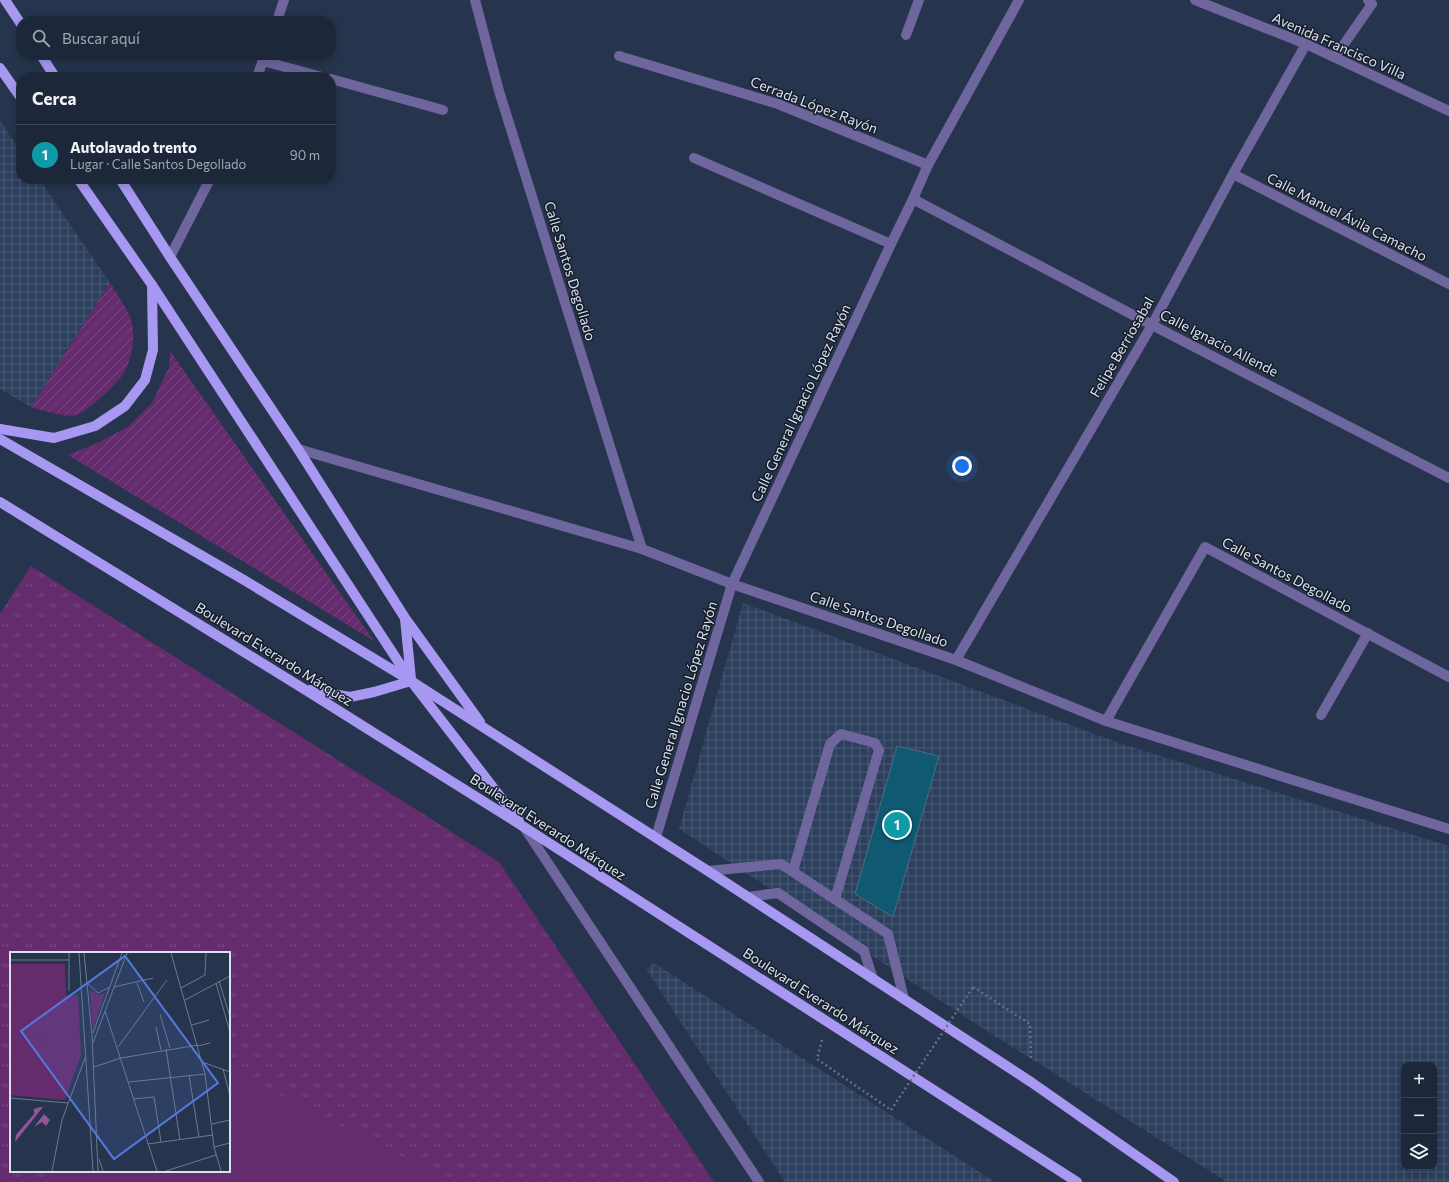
<!DOCTYPE html>
<html lang="es">
<head>
<meta charset="utf-8">
<style>
  body { margin:0; font-family:Commissioner,sans-serif; background:#293445; color:#f1f3f6 }
  .controls { position:absolute; right:12px; bottom:12px; display:grid; overflow:hidden; border-radius:8px; box-shadow:0 2px 10px #0003 }
  .controls button { width:36px; height:36px; display:grid; place-items:center; padding:0; border:0; border-bottom:1px solid #3a4454; background:#1c283a; color:#f1f3f6; font:20px sans-serif }
  .you { position:absolute; left:962px; top:466px; width:14px; height:14px; margin:-10px; border:3px solid #fff; border-radius:50%; background:#1a73e8; box-shadow:0 0 0 6px #1a73e833 }
  .badge { display:grid; place-items:center; width:26px; height:26px; border-radius:50%; background:#cfb837; color:#fff; font-size:13px; font-weight:700 }
  .pin { position:absolute; translate:-50% -50%; border:2px solid #fff; box-shadow:0 1px 4px #0006 }
  .list { margin:0; padding:0; list-style:none }
  h2 { display:flex; justify-content:space-between; align-items:center; height:52px; margin:0; padding:0 16px; font-size:17px }
  h2 small { font-size:13px; font-weight:400; color:#a0a6af }
  .list li { display:grid; grid-template-columns:26px 1fr auto; gap:12px; align-items:center; box-sizing:border-box; height:60px; padding:0 16px; border-top:1px solid #3a4454 }
  .list b { display:block; font-size:15px; white-space:nowrap }
  .list p { margin:0; font-size:13px; white-space:nowrap; color:#a0a6af }
  .list em { font-size:13px; font-style:normal; color:#a0a6af }
  .icon { flex:none; width:22px; height:22px; fill:none; stroke:currentColor; stroke-width:2; stroke-linecap:round; stroke-linejoin:round }
  .map { position:relative; flex:none; width:1449px; height:1182px; overflow:hidden }
  .search { position:absolute; background:#1c283a; box-shadow:0 2px 10px #0003; left:16px; top:16px; width:320px; height:44px; display:flex; align-items:center; gap:10px; box-sizing:border-box; padding:0 14px; border-radius:16px; color:#a0a6af; font-size:15px }
  .panel { position:absolute; background:#1c283a; box-shadow:0 2px 10px #0003; left:16px; top:72px; width:320px; height:112px; border-radius:16px }
  .map>svg:first-child { display:block }
  .industrial { fill:url(#industrial-grid); fill-rule:evenodd }
  .grass { fill:url(#grass-tufts); fill-rule:evenodd }
  .park { fill:#642c6c }
  .garden { fill:url(#garden-furrows) }
  .building { fill:#0f5972; stroke:#4c6f7f }
  .lines { fill:none; stroke-linecap:round; stroke-linejoin:round }
  .path { stroke:#637085; stroke-width:2.5; stroke-dasharray:2 3; stroke-linecap:butt }
  .minor { stroke:#6e669d; stroke-width:10 }
  .major { stroke:#a798f2; stroke-width:10 }
  .path-bridge { stroke:#637085; stroke-width:2.5; stroke-dasharray:2 3; stroke-linecap:butt }
  .labels { text-anchor:middle; stroke-width:3; stroke-linejoin:round; paint-order:stroke }
  .street-label { font-size:14px; fill:#d7e1f0; stroke:#161d28 }
  .inset-road { fill:none; stroke:#6d7a8e; stroke-width:1 }
  .view { fill:#557adf; fill-opacity:0.15; stroke:#557adf; stroke-width:2 }
  .inset-edge { fill:none; stroke:#d7e1f0; stroke-width:2 }
</style>
</head>
<body>
<div class="map">
<svg width="1449" height="1182" viewBox="0 0 1449 1182">
  <defs>
    <pattern id="industrial-grid" width="8" height="8" patternUnits="userSpaceOnUse"><rect width="8" height="8" fill="#2c3f5d"/><path d="M0 4h8M4 0v8" fill="none" stroke="#4a5a75"/></pattern>
    <pattern id="grass-tufts" width="24" height="20" patternUnits="userSpaceOnUse"><rect width="24" height="20" fill="#642c6c"/><path d="M3 7l-1-3M5 7V3M7 7l1-3M15 17l-1-3M17 17v-4M19 17l1-3" fill="none" stroke="#794a81"/></pattern>
    <pattern id="garden-furrows" width="10" height="10" patternUnits="userSpaceOnUse"><rect width="10" height="10" fill="#642c6c"/><path d="M-1 1l2-2M0 10L10 0M9 11l2-2" fill="none" stroke="#794a81"/></pattern>
  </defs>
  <rect width="100%" height="100%" fill="#26354d"/>
  <g class="industrial">
    <polygon points="0,121 21,152 21,179 39,179 110,283 31,407 0,389"/>
    <path d="M 743,603 L 1119,743 L 1449,846 L 1449,1182 L 1227,1182 L 982,1028 L 679,829 ZM 1404,1065 L 1434,1065 L 1434,1167 L 1404,1167 Z"/>
    <polygon points="654,963 995,1182 785,1182 646,969"/>
  </g>
  <path class="grass" d="M 31,566 L 499,862 L 714,1182 L 0,1182 L 0,614 ZM 11,953 L 229,953 L 229,1171 L 11,1171 Z"/>
  <polygon class="park" points="229,1070 453,1182 57,1182 63,1171 229,1171"/>
  <g class="garden">
    <path d="M 110,283 C 117,295 127,307 131,320 C 136,334 132,358 125,371 C 120,382 88,411 76,415 C 66,418 41,410 31,407 Z"/>
    <polygon points="170,351 374,641 68,455 100,442 129,426 152,403 169,367"/>
  </g>
  <polygon class="building" points="897,746 939,756 893,917 855,894"/>
  <g class="lines">
    <g class="path">
      <polyline points="973,987 1030,1024 1031,1060"/>
      <polyline points="822,1040 817,1059 891,1110"/>
    </g>
    <g class="minor">
      <polyline points="475,0 499,91 642,549"/>
      <polyline points="1195,0 1306,44 1449,111"/>
      <polyline points="277,21 284,0"/>
      <polyline points="906,35 919,0"/>
      <polyline points="619,56 778,104 928,165"/>
      <polyline points="1335,57 1372,4 1368,0"/>
      <polyline points="263,61 322,77"/>
      <polyline points="257,77 265,55"/>
      <polyline points="331,79 443,110"/>
      <polyline points="694,158 891,244"/>
      <polyline points="1233,174 1449,284"/>
      <polyline points="913,199 1152,325 1449,478"/>
      <polyline points="170,257 210,179"/>
      <polyline points="298,449 642,549 732,584 956,660 1106,721 1449,829"/>
      <polyline points="956,660 1152,325 1233,174 1306,44"/>
      <polyline points="1321,715 1368,633"/>
      <polyline points="1106,721 1205,547 1449,677"/>
      <polyline points="524,827 759,1182"/>
      <polyline points="656,837 732,584 891,244 913,199 928,165 1019,0"/>
      <polyline points="708,871 781,864 888,934 904,999"/>
      <polyline points="793,871 830,744 841,734 875,743 879,750 835,899"/>
      <polyline points="748,897 778,893 864,951 873,979"/>
    </g>
    <g class="major">
      <polyline points="5,0 21,24"/>
      <polyline points="41,55 55,77"/>
      <polyline points="0,68 21,98"/>
      <polyline points="78,179 152,285 411,681 519,821"/>
      <polyline points="120,179 170,257 298,449 405,618 480,722"/>
      <polyline points="0,429 54,438 95,426 125,406 145,380 153,350 152,285"/>
      <polyline points="0,439 244,580 411,681 708,871 1031,1082 1174,1182"/>
      <polyline points="0,502 304,689 524,827 1077,1182"/>
      <polyline points="405,619 411,679"/>
      <polyline points="310,690 350,697 374,692 411,681"/>
    </g>
    <polyline class="path-bridge" points="891,1110 973,987"/>
  </g>
  <g class="labels">
    <g class="street-label">
      <text transform="translate(1339 46) rotate(24)" y="5">Avenida Francisco Villa</text>
      <text transform="translate(814 105) rotate(21)" y="5">Cerrada López Rayón</text>
      <text transform="translate(1347 217) rotate(27)" y="5">Calle Manuel Ávila Camacho</text>
      <text transform="translate(570 271) rotate(73)" y="5">Calle Santos Degollado</text>
      <text transform="translate(1219 343) rotate(27)" y="5">Calle Ignacio Allende</text>
      <text transform="translate(1122 347) rotate(-60)" y="5">Felipe Berriosabal</text>
      <text transform="translate(801 403) rotate(-65)" y="5">Calle General Ignacio López Rayón</text>
      <text transform="translate(1287 575) rotate(28)" y="5">Calle Santos Degollado</text>
      <text transform="translate(879 619) rotate(19)" y="5">Calle Santos Degollado</text>
      <text transform="translate(274 654) rotate(32)" y="5">Boulevard Everardo Márquez</text>
      <text transform="translate(681 705) rotate(-73)" y="5">Calle General Ignacio López Rayón</text>
      <text transform="translate(548 827) rotate(33)" y="5">Boulevard Everardo Márquez</text>
      <text transform="translate(821 1001) rotate(33)" y="5">Boulevard Everardo Márquez</text>
    </g>
  </g>
  <g transform="translate(10 952)">
    <rect width="220" height="220" fill="#26354d"/>
    <path d="M 0,12 L 55,12 L 56,43 L 68,43 L 71,103 L 55,148 L 0,143 Z" fill="#642c6c"/>
    <path d="M 30,155 L 33,155 L 5,190 L 6,183 L 24,162 L 24,157 ZM 34,162 L 40,168 L 36,174 L 32,170 L 24,175 Z" fill="#93549c"/>
    <path d="M 34,81 L 41,124 L 11,129 L 4,86 Z" fill="#642c6c"/>
    <path d="M 80,39 L 90,43 L 95,41 L 83,78 Z" fill="#642c6c"/>
    <path class="inset-road" d="M 59,1 L 59,39M 69,1 L 83,219M 74,1 L 82,83 L 88,219M 161,1 L 195,122 L 204,195 L 211,219M 0,8 L 59,8M 209,29 L 220,65M 127,31 L 134,50M 206,31 L 220,80M 78,32 L 88,41 L 100,35M 104,35 L 143,26M 171,36 L 195,23 L 196,1M 175,48 L 220,24M 95,59 L 147,219M 150,62 L 160,96M 182,73 L 199,68M 146,75 L 151,98M 83,81 L 112,1M 83,91 L 117,1M 188,94 L 200,91M 108,95 L 157,28M 156,97 L 170,188M 192,110 L 220,120M 84,115 L 111,106 L 188,93M 213,117 L 220,144M 179,123 L 189,185M 119,130 L 195,122M 0,146 L 58,151M 123,147 L 144,145 L 151,190M 202,172 L 220,168M 138,192 L 203,183M 204,195 L 220,191M 89,207 L 93,219M 42,219 L 52,168 L 75,106M 156,219 L 206,203"/>
    <path class="view" d="M 115,4 L 208,131 L 104,207 L 11,79 Z"/>
    <rect width="220" height="220" class="inset-edge"/>
  </g>
</svg>
<div class="controls">
<button>+</button>
<button>−</button>
<button><svg class="icon" aria-label="layers" viewBox="0 0 24 24"><path d="M12 4l9 5-9 5-9-5zM3 14l9 5 9-5"/></svg></button>
</div>
<div class="you"></div>
<div class="pin badge" style="left:897px;top:825px;background:#0f9aa8">1</div>
<div class="search"><svg class="icon" aria-label="search" viewBox="0 0 24 24"><circle cx="10" cy="10" r="6"/><path d="M15 15l6 6"/></svg>Buscar aquí</div>
<section class="panel">
<h2>Cerca<small></small></h2>
<ul class="list">
<li><span class="badge" style="background:#0f9aa8">1</span><div><b>Autolavado trento</b><p>Lugar · Calle Santos Degollado</p></div><em>90 m</em></li>
</ul>
</section>
</div>
</body>
</html>
